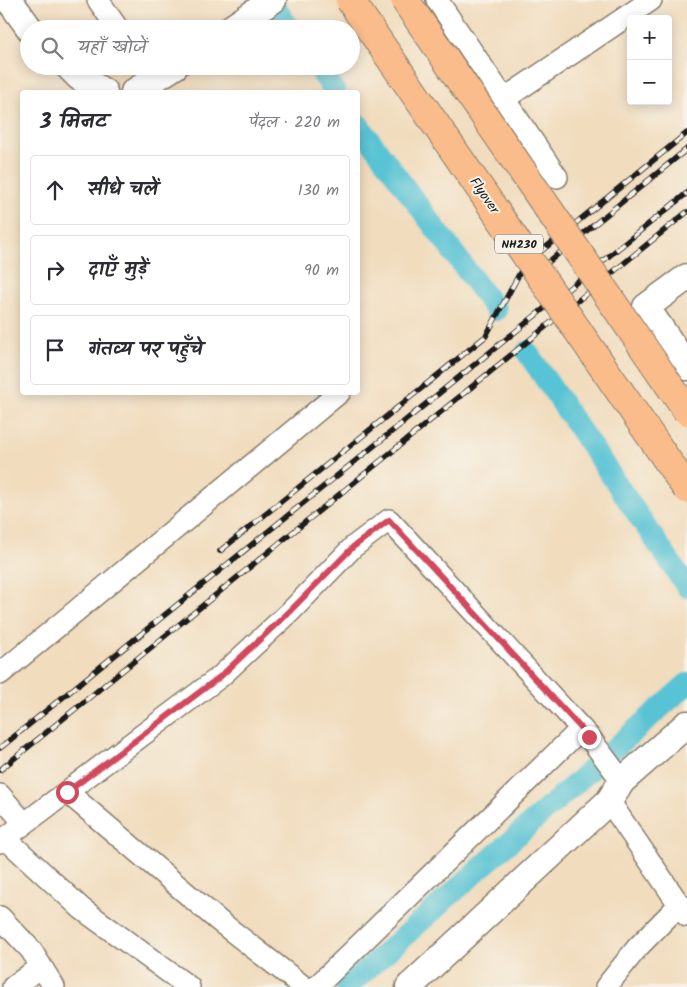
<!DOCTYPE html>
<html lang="hi">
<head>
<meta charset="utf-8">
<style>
  body { margin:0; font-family:Kalam,"Playpen Sans Deva",sans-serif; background:#f2f2f3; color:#2b2b33 }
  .controls { position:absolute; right:15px; top:15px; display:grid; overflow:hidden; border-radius:5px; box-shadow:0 2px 12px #0003 }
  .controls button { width:45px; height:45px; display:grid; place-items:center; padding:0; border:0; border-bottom:1px solid #e1e1e2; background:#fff; color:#2b2b33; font:25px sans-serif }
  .stop { position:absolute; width:15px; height:15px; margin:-11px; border:4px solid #d1495b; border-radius:50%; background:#fff }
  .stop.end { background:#d1495b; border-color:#fff; box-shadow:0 1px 5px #0008 }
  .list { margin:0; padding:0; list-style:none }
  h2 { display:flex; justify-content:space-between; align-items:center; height:65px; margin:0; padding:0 20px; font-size:21px }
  h2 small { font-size:16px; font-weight:400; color:#7c7c81 }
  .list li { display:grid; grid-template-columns:32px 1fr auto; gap:15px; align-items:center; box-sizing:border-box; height:70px; margin:0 10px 10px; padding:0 10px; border:1px solid #e1e1e2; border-radius:5px }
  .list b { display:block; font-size:19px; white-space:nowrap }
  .list em { font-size:16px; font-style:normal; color:#7c7c81 }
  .icon { flex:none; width:28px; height:28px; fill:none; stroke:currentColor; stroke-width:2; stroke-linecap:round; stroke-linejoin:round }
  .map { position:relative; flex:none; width:687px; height:987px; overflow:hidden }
  .search { position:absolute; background:#fff; box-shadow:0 2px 12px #0003; left:20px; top:20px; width:340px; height:55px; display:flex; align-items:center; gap:12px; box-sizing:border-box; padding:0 18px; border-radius:28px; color:#7c7c81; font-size:19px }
  .panel { position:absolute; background:#fff; box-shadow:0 2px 12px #0003; left:20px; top:90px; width:340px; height:305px; border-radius:5px }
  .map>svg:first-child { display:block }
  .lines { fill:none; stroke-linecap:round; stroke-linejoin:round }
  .canal { stroke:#58c3d4; stroke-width:22 }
  .minor-casing { stroke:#867c6c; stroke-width:24 }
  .tertiary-casing { stroke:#867c6c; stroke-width:29 }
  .minor { stroke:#fff; stroke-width:21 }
  .tertiary { stroke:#fff; stroke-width:26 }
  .rail-casing { stroke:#1c1c1c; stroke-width:5.5 }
  .rail { stroke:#f7f3e8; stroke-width:4; stroke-dasharray:11; stroke-linecap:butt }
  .trunk-bridge-casing { stroke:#867c6c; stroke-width:30; stroke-linecap:butt }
  .trunk-bridge { stroke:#fabc8b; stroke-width:28 }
  .route { stroke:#d1495b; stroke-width:6 }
  .labels { text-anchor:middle; stroke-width:4; stroke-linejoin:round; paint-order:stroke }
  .shield { fill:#f7f3e8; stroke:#5e5c59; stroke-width:1 }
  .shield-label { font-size:12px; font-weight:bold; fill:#1c1c1c }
  .street-label { font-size:14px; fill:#1c1c1c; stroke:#f7f3e8 }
</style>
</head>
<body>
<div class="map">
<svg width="687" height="987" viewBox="0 0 687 987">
  <rect width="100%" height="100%" fill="#f7f3e8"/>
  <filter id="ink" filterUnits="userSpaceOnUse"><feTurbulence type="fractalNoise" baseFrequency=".02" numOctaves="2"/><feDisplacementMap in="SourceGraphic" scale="10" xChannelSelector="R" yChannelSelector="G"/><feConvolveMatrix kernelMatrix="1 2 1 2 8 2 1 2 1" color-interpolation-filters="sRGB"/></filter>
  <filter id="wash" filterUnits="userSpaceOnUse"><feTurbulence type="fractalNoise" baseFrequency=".0096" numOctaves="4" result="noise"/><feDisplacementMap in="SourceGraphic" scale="20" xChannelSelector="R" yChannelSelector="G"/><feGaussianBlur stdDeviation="1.12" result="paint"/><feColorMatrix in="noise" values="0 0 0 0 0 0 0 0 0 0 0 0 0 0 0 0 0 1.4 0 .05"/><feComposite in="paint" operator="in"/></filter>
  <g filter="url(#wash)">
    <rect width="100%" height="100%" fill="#f1dcbd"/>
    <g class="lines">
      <g class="canal">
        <polyline points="270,0 290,29"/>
        <polyline points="317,66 335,92"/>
        <polyline points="358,124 496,310"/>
        <polyline points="527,352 687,587"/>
        <polyline points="347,987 687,684"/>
      </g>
    </g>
  </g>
  <g filter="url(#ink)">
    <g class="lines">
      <g class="minor-casing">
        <g id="minor">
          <polyline points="98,0 118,29"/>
          <polyline points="437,0 557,177"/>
          <polyline points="144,66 154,81"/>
          <polyline points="504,99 651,0"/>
          <polyline points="0,674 340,392"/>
          <polyline points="67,792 219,921 304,987"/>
          <polyline points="0,795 24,823"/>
          <polyline points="609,801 687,916"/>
          <polyline points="5,838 82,909 189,987"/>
          <polyline points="0,842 221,676 291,611 353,547 389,520 589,737 622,781"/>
          <polyline points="0,917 31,950 54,987"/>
          <polyline points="13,987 40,967"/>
          <polyline points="316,987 581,729"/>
          <polyline points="606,987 637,948 680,904"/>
        </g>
      </g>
      <g class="tertiary-casing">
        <g id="tertiary">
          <polyline points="9,0 30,29"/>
          <polyline points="230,29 273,0"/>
          <polyline points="68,66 79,77 104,92"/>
          <polyline points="134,92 175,66"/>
          <polyline points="687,277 646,307 687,367"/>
          <polyline points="409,987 609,801 622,781 687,724"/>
        </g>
      </g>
      <use href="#minor" class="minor"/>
      <use href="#tertiary" class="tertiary"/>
      <g class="rail-casing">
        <g id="rail">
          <polyline points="541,268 687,149"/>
          <polyline points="220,551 486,336 524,265 687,133"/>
          <polyline points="0,748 687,193"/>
          <polyline points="0,770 687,212"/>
        </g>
      </g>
      <use href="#rail" class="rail"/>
      <g class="trunk-bridge-casing">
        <g id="trunk-bridge">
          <polyline points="350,0 687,489"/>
          <polyline points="405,0 687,411"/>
        </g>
      </g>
      <use href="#trunk-bridge" class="trunk-bridge"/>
    </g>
  </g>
  <g class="lines" filter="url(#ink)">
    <polyline class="route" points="67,792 221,676 291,610 353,547 389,520 589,737"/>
  </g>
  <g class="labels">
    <rect class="shield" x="495" y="234.5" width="48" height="19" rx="4"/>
    <g class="shield-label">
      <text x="519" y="248">NH230</text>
    </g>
    <g class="street-label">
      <text transform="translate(485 195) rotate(55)" y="5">Flyover</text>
    </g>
  </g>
</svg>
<div class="controls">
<button>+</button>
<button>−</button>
</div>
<div class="stop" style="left:67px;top:792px"></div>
<div class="stop end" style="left:589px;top:737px"></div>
<div class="search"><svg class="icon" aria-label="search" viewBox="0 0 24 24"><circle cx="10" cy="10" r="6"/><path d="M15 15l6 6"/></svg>यहाँ खोजें</div>
<section class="panel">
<h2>3 मिनट<small>पैदल · 220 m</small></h2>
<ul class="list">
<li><svg class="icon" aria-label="ahead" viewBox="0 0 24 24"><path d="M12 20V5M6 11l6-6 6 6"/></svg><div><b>सीधे चलें</b></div><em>130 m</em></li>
<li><svg class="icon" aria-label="right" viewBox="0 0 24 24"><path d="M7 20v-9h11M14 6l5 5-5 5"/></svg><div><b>दाएँ मुड़ें</b></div><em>90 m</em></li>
<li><svg class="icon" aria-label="arrive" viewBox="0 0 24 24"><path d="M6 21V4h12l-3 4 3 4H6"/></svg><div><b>गंतव्य पर पहुँचे</b></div></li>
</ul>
</section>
</div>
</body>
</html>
